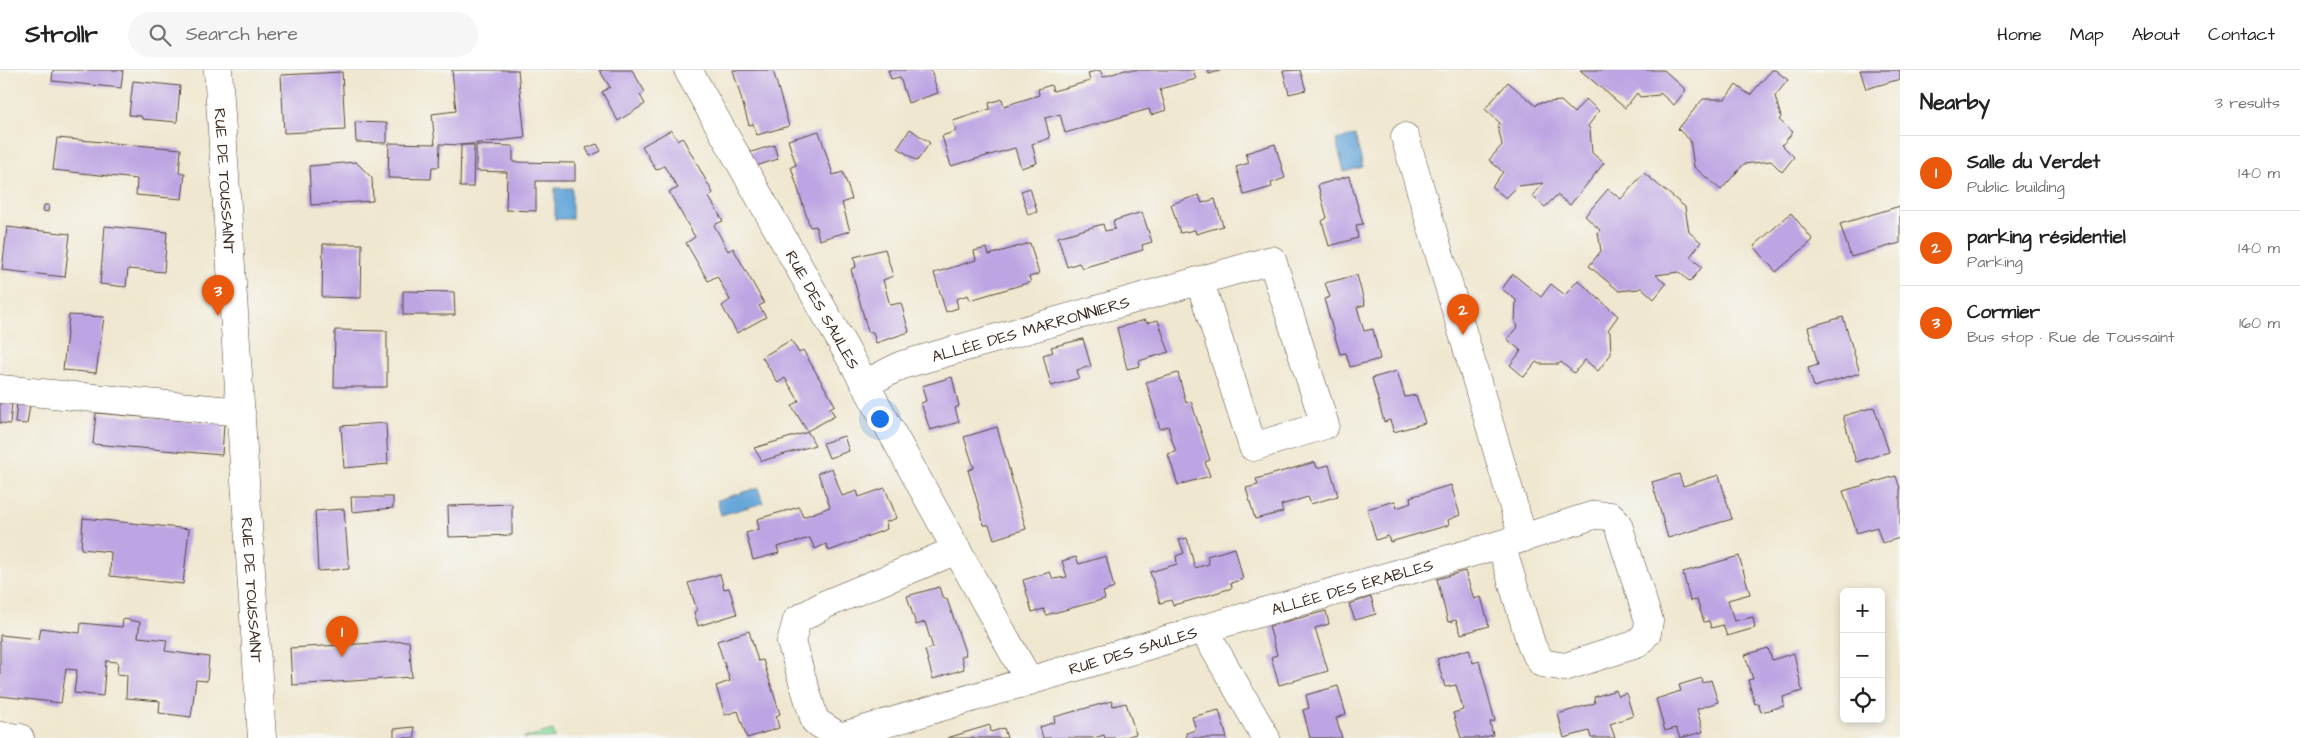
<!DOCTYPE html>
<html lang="en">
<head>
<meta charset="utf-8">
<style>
  body { margin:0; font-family:"Architects Daughter",sans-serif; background:#f6f6f6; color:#222 }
  .controls { position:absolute; right:15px; bottom:15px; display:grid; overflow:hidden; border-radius:8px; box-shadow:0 2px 8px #0003 }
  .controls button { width:45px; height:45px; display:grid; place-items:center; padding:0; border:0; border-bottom:1px solid #e0e0e0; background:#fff; color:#222; font:25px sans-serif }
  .you { position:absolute; left:879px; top:348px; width:18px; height:18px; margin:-12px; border:4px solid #fff; border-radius:50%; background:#1a73e8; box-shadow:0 0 0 8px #1a73e833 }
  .badge { display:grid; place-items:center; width:32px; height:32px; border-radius:50%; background:#ea580c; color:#fff; font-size:16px; font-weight:700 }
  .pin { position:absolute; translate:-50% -41px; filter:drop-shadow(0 1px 2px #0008) }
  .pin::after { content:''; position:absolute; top:26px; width:18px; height:15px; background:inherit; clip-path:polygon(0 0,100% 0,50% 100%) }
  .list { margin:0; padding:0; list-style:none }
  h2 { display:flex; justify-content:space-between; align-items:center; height:65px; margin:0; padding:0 20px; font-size:21px }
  h2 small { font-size:16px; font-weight:400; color:#767676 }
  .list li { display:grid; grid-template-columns:32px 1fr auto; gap:15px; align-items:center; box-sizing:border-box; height:75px; padding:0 20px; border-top:1px solid #e0e0e0 }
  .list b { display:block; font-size:19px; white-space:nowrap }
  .list p { margin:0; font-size:16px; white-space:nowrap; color:#767676 }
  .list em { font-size:16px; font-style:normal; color:#767676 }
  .icon { flex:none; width:28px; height:28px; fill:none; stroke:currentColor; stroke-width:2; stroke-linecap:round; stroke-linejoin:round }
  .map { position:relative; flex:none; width:1900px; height:668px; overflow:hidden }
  header { display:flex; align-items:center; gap:30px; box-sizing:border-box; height:70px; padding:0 25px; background:#fff; border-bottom:1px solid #e0e0e0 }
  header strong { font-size:24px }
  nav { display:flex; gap:28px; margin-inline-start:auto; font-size:18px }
  .search { width:350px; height:45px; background:#f6f6f6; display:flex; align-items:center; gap:12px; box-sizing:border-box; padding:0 18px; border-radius:28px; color:#767676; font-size:19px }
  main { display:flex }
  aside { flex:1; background:#fff }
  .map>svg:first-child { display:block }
  .green { fill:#89dd9f; stroke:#62845e }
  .water { fill:#68a7da; stroke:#52687c }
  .building { fill:#bda5e3 }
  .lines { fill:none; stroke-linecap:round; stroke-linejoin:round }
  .minor-casing { stroke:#564639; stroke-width:29 }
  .tertiary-casing { stroke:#564639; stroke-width:29 }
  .minor { stroke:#fff; stroke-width:28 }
  .tertiary { stroke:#fff; stroke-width:28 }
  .labels { text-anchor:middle; stroke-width:4; stroke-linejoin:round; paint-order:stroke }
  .street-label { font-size:16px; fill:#3b2a1e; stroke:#f6f6f2 }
</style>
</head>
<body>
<header>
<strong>Strollr</strong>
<div class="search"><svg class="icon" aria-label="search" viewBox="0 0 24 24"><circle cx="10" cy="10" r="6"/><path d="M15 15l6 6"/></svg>Search here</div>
<nav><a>Home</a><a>Map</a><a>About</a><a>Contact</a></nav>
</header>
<main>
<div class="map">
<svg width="1900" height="668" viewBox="0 0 1900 668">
  <rect width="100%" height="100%" fill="#f6f6f2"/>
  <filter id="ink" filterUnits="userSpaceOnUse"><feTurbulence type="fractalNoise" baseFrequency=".02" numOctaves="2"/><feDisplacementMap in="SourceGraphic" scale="10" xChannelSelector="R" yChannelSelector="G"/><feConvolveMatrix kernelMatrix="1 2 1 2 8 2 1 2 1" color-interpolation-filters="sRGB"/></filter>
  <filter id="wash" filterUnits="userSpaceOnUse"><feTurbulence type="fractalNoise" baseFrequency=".0096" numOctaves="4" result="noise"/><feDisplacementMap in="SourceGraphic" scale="20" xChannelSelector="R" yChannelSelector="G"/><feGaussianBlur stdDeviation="1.12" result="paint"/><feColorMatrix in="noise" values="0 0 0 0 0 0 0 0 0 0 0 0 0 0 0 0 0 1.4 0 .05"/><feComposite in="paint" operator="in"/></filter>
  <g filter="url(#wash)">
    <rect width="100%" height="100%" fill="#efe7cf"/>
    <polygon class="green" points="553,660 555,668 523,668"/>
    <g class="water">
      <polygon points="1355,65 1363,97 1344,102 1336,70"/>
      <rect x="555" y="118" width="17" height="31"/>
      <polygon points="758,418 763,433 721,445 717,430"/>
    </g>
    <g id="blocks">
      <g class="building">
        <polygon points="53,0 123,0 121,18 52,11"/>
        <polygon points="452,0 518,0 525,68 461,75 440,74 439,97 432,97 431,109 388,108 389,73 435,74 432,44 456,41"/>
        <polygon points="599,0 632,0 645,22 640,25 645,34 618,51 602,22 610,17"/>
        <polygon points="733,0 773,0 789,56 757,65 753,54 749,55"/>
        <polygon points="888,0 931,0 938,23 908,33 900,7 891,9"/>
        <polygon points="1100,0 1103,7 1125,0 1193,0 1196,9 1160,19 1166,40 1151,45 1149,39 1065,63 1060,44 1045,48 1050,68 1032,74 1037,93 1021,98 1015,78 951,96 942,66 956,61 953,51 990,39 989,33 1002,29 1004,36 1039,25 1038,19 1051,15 1053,21 1090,11 1088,3"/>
        <polygon points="1208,0 1220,0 1220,1 1209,4"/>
        <polygon points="1300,0 1306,20 1289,24 1283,1"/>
        <polygon points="1580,0 1664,0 1686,20 1674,35 1660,23 1659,25 1640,27 1637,23 1625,38"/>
        <polygon points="1772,0 1775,0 1788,10 1775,26 1781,47 1779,50 1793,62 1782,75 1794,87 1782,102 1771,91 1744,94 1721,120 1694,97 1690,70 1678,59 1703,29 1725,29 1736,15 1750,25"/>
        <polygon points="1860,0 1900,0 1900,9 1866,19"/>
        <polygon points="342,2 345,60 284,63 281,5"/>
        <polygon points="133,11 180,16 177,52 142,49 141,46 129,45"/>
        <polygon points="1508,12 1536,36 1538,33 1561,31 1574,43 1586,29 1599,41 1588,56 1590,59 1592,83 1604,93 1570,135 1557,125 1545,137 1532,126 1543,113 1518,116 1506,128 1492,117 1503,102 1489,90 1502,75 1498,56 1500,53 1485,39"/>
        <polygon points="355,52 387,53 387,73 356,72"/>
        <polygon points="910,59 930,73 917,91 898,78"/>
        <polygon points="671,60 677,70 682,67 713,123 709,127 723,151 714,155 728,181 733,178 764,233 759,236 766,247 737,263 722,236 730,230 724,219 717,206 708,211 686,173 695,167 669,122 678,118 664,96 656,100 642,76"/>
        <polygon points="819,61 833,105 843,102 852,129 842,133 850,161 819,170 816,156 810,157 791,97 796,95 788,70"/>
        <polygon points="57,68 181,79 179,103 185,103 182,129 136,125 137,109 53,100"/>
        <polygon points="597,74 601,81 590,86 586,78"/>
        <polygon points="1275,74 1285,108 1271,113 1272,117 1244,125 1236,97 1249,93 1246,83"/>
        <polygon points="461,75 474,75 473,117 460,117"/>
        <polygon points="476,75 513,76 513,92 575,93 575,111 536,111 536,141 506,140 507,102 476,101"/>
        <polygon points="774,75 778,89 756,96 748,83"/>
        <polygon points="356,92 372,108 373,131 311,135 309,96"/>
        <polygon points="1644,103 1685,137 1689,162 1701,172 1690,187 1702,197 1690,212 1679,202 1656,205 1666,214 1654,229 1641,217 1639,219 1619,221 1589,196 1601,181 1598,162 1600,160 1585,146 1608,119 1621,129"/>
        <polygon points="1349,106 1363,154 1356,155 1358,168 1329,176 1322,151 1327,148 1318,115"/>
        <polygon points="1030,118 1037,142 1028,145 1021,121"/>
        <polygon points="1199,125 1202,133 1215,129 1223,156 1196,164 1195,160 1180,163 1171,134"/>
        <polygon points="44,135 49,135 48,142 43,141"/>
        <polygon points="1900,136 1900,173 1851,187 1840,154"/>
        <polygon points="1142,142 1152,172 1142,175 1143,180 1082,198 1079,193 1067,197 1058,167 1103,154 1105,161 1115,159 1113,151"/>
        <polygon points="1791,143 1813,170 1776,202 1754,176"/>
        <polygon points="105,156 167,162 164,202 128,199 126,217 100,214"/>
        <polygon points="7,157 70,164 65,207 2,200"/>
        <polygon points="1030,173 1039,204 1029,207 1031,212 970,230 968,225 956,229 958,238 946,242 934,203 976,190 974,181 987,178 989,185"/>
        <polygon points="323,174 362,174 361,228 322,227"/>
        <polygon points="885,179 893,206 883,210 890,235 901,233 909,262 876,273 873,262 868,262 851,199 856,197 854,187"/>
        <polygon points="1513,204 1541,227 1551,214 1565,225 1578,210 1618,246 1608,260 1610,262 1611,284 1598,301 1585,290 1574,303 1561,292 1559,294 1539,294 1536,292 1524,307 1510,295 1521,281 1507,269 1518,256 1515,252 1516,230 1502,219"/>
        <polygon points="1357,205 1365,235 1357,237 1364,261 1373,259 1380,289 1350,297 1346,283 1340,284 1324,229 1330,227 1325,213"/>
        <polygon points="403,221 454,222 455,245 403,245"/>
        <polygon points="69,245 104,247 96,303 63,300"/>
        <polygon points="1843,247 1860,303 1814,317 1808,298 1818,295 1808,257"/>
        <polygon points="1145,250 1147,253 1158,250 1169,282 1139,291 1140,296 1127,299 1117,258"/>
        <polygon points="335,260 387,261 387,317 334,317"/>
        <polygon points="1083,269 1091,296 1077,300 1079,308 1051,316 1043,285 1053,282 1051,277"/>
        <polygon points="791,270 799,283 803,280 835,335 830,338 835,346 807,361 792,336 799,331 785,308 778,313 762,287"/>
        <polygon points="1397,301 1405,327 1416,325 1425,353 1394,362 1390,350 1384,352 1372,308"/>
        <polygon points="1178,303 1186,333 1191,331 1210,390 1205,392 1210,406 1178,415 1168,384 1176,382 1172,370 1168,356 1160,359 1146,312"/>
        <polygon points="952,307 959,336 955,338 959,352 930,360 921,333 926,331 922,316"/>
        <polygon points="0,332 12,333 10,354 0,353"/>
        <polygon points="17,333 30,334 27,354 15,353"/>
        <polygon points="1874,337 1889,382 1856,392 1843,346"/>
        <polygon points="96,343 224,354 222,385 93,374"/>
        <polygon points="386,353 388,394 344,398 341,356"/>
        <polygon points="997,357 1026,459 994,469 989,455 984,455 980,441 968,400 974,398 964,367"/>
        <polygon points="808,362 815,375 762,391 754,378"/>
        <polygon points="844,366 849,381 829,388 823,373"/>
        <polygon points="1315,392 1317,398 1329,395 1338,426 1311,434 1308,427 1281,435 1283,442 1255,449 1246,418 1258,415 1256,409"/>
        <polygon points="832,398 842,426 857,421 859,427 885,418 897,448 886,452 887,459 829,481 826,474 815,479 810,468 777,477 779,483 753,490 746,463 759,459 757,449 799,437 803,447 830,437 818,403"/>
        <polygon points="1679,404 1683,416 1719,405 1732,449 1668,468 1652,412"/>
        <polygon points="1896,406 1900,418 1900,468 1882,473 1877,457 1857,463 1843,421"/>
        <polygon points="1451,415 1460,445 1448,450 1449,455 1390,472 1388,466 1376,470 1367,439 1395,431 1397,438 1411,433 1410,427"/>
        <polygon points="351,427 393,427 393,438 352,442"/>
        <polygon points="512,434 512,465 449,467 448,436"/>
        <polygon points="344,439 349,499 318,501 315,441"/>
        <polygon points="83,448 189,459 183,514 110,506 111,482 81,479"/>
        <polygon points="1187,468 1195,498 1209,494 1207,486 1235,478 1243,509 1231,513 1232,518 1189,531 1173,535 1171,530 1160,533 1150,502 1177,494 1176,486 1184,483 1179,470"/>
        <polygon points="1106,486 1114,518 1103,522 1105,529 1046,545 1044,539 1032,542 1023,510 1050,502 1053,509 1067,507 1062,491 1076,487 1079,494"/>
        <polygon points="1739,486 1750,524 1728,530 1734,551 1753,547 1755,558 1727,566 1723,555 1711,558 1709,551 1704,552 1697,530 1690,531 1683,502"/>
        <polygon points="1465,501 1474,529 1481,527 1489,556 1461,564 1456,550 1448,552 1437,509"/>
        <polygon points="720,504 724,519 729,518 737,544 698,556 694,542 697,540 688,513"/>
        <polygon points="939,517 943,529 947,529 966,585 961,586 964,599 933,609 925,580 933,578 925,552 916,555 907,526"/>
        <polygon points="1371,527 1376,544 1355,550 1349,534"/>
        <polygon points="1326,541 1329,554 1315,558 1328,601 1279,615 1271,587 1277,585 1269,556"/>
        <polygon points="123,549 140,552 138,567 167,570 165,581 209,587 207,611 196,610 191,647 159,643 160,631 126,628 127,605 117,604 118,592 106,591 103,626 74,623 77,600 66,599 61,633 0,626 0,565 39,569 41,558 80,563 81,553 122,557"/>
        <polygon points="749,561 758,591 763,590 780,644 776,646 779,658 747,668 738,641 725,645 716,616 730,611 717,571"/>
        <polygon points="409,571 412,607 292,615 290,578"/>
        <polygon points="1768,578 1772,590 1794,583 1802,621 1783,627 1784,636 1761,642 1758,633 1755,634 1748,610 1753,609 1745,585"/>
        <polygon points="1469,579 1473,593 1479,591 1495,651 1490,652 1493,665 1481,668 1461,668 1453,643 1463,640 1460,628 1456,615 1445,617 1437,589"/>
        <polygon points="1702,608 1703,613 1711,610 1718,632 1697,639 1703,662 1680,668 1676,658 1665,661 1656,629 1681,621 1679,615"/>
        <polygon points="1338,616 1346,644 1336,648 1342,668 1310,668 1303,640 1309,638 1306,625"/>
        <polygon points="1616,620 1618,626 1626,623 1633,646 1610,654 1615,668 1591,668 1589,661 1564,668 1558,644 1595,633 1594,627"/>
        <polygon points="1112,631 1113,636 1126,633 1136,664 1122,668 1105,668 1104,665 1094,668 1043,668 1040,657 1055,652 1054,647"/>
        <polygon points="1219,640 1227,668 1187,668 1186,663 1196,660 1192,647"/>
        <polygon points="990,655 991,662 1004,658 1007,668 947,668"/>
        <polygon points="414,657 415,668 394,668 394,659"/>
      </g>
    </g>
  </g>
  <g filter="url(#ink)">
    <use href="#blocks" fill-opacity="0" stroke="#564639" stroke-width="1"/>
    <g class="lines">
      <g class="minor-casing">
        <g id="minor">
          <path id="s1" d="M 688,0 L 865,314 L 1029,611 L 1203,559 L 1266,668"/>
          <polyline points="1405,67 1523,468"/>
          <path id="s2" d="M 865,314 L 902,295 L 1272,190 L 1325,355 L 1253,377 L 1200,212"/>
          <polyline points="0,319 241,342"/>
          <polyline points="957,480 826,534 797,550 791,572 815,651 840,667 1029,611"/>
          <path id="s3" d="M 1203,559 L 1523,468 L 1594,445 L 1611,446 L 1618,455 L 1649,551 L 1647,563 L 1637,574 L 1565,597 L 1542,593 L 1532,577 L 1501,474"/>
          <polyline points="0,666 20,668"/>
        </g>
      </g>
      <g class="tertiary-casing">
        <g id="tertiary">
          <path id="s4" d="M 218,0 L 262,668"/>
        </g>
      </g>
      <use href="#minor" class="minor"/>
      <use href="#tertiary" class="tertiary"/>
    </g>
  </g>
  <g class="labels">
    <g class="street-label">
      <text dy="6" stroke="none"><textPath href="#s4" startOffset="111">RUE DE TOUSSAINT</textPath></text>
      <text dy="6" stroke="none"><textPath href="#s1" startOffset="275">RUE DES SAULES</textPath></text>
      <text dy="6" stroke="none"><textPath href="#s2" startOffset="175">ALLÉE DES MARRONNIERS</textPath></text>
      <text dy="6" stroke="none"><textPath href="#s3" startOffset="155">ALLÉE DES ÉRABLES</textPath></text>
      <text dy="6" stroke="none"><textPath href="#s4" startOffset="521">RUE DE TOUSSAINT</textPath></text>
      <text dy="6" stroke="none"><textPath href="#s1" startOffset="808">RUE DES SAULES</textPath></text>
    </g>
  </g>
</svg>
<div class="controls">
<button>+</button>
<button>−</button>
<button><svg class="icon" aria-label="locate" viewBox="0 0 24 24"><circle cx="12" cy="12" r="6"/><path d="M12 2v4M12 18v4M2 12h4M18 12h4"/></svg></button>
</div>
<div class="you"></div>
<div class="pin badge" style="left:342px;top:587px">1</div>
<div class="pin badge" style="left:1463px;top:265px">2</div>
<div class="pin badge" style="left:218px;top:246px">3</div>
</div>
<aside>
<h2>Nearby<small>3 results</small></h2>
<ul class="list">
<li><span class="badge">1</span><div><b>Salle du Verdet</b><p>Public building</p></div><em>140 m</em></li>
<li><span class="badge">2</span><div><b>parking résidentiel</b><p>Parking</p></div><em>140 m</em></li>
<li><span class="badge">3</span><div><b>Cormier</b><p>Bus stop · Rue de Toussaint</p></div><em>160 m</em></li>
</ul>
</aside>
</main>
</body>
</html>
